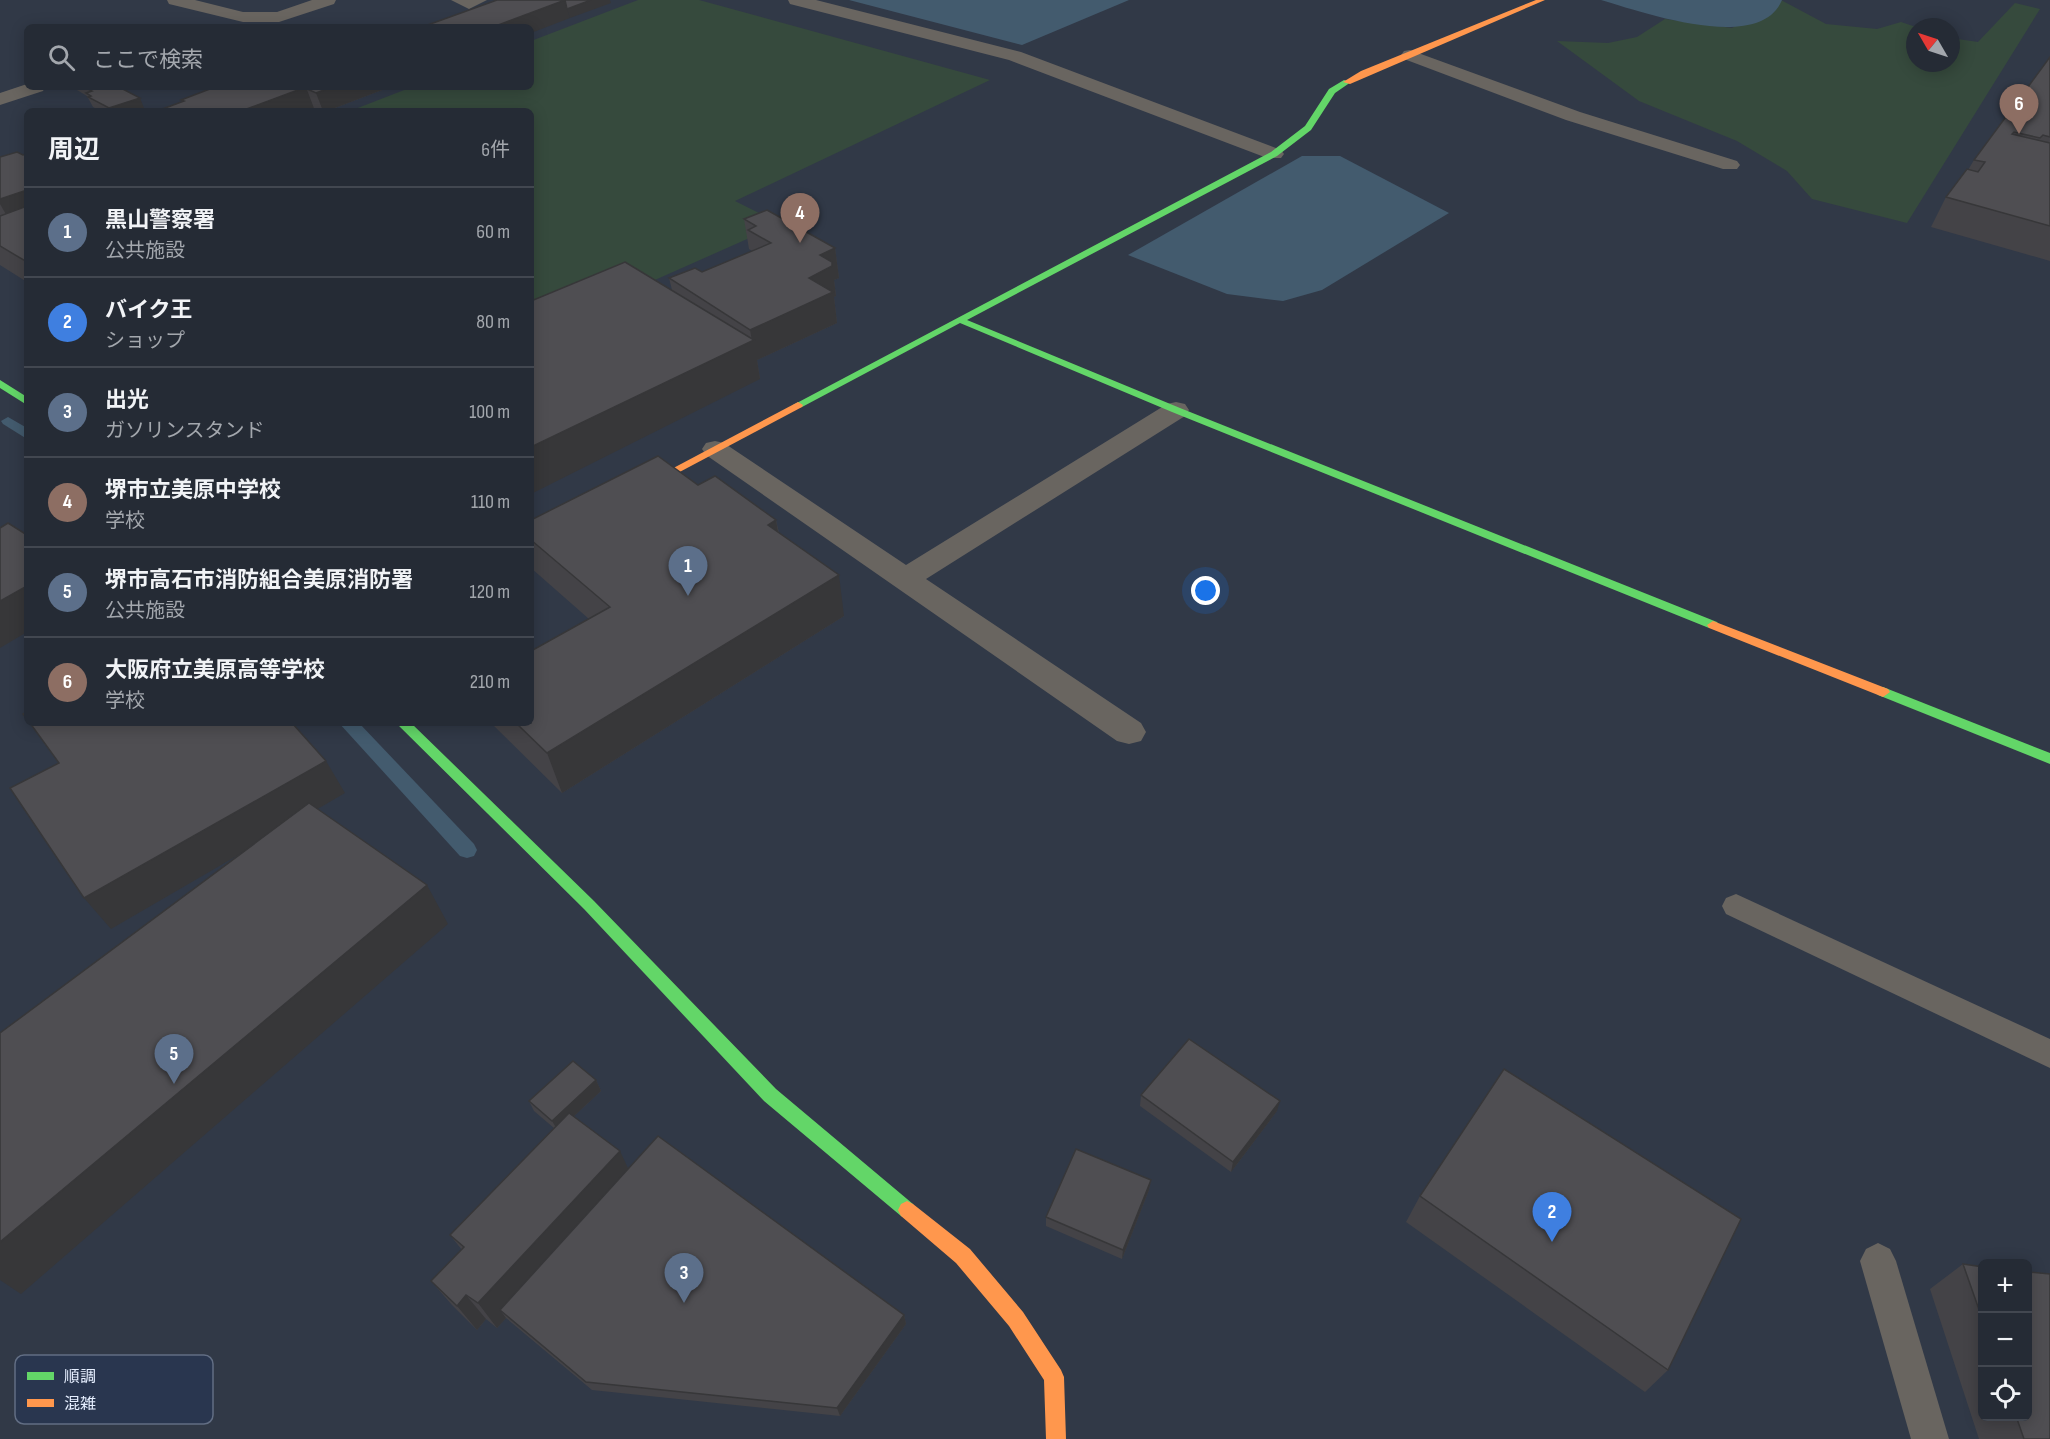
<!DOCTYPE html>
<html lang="ja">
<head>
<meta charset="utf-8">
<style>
  body { margin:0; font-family:"Sofia Sans Condensed","Noto Sans JP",sans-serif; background:#313741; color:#f1f3f6 }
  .controls { position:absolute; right:18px; bottom:18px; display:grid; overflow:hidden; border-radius:9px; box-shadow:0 3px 15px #0003 }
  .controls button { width:54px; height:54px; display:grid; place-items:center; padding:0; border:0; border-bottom:2px solid #424750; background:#252b35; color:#f1f3f6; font:30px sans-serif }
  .compass { position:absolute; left:1906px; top:18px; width:54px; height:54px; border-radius:50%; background:#252b35; box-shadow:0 3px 15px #0003; rotate:309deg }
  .you { position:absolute; left:1206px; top:591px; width:21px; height:21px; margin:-15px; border:4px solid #fff; border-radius:50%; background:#1a73e8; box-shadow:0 0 0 9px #1a73e833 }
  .badge { display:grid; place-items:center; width:39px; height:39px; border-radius:50%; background:#8bbbb9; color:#fff; font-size:20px; font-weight:700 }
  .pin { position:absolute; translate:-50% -50px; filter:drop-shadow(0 2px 3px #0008) }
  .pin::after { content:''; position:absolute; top:32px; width:21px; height:18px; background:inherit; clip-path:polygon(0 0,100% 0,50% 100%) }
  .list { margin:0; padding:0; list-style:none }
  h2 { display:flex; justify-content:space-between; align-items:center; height:78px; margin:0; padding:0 24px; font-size:26px }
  h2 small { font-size:20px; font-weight:400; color:#a3a7ad }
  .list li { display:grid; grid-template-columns:39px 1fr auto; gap:18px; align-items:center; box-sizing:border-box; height:90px; padding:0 24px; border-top:2px solid #424750 }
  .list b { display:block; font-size:22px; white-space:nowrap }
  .list p { margin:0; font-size:20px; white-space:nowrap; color:#a3a7ad }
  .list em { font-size:20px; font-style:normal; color:#a3a7ad }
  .icon { flex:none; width:33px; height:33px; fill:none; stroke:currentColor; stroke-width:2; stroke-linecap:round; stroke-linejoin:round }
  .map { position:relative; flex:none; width:2050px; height:1439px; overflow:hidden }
  .search { position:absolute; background:#252b35; box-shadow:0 3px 15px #0003; left:24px; top:24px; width:510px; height:66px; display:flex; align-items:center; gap:15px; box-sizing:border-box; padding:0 21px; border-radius:9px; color:#a3a7ad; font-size:22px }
  .panel { position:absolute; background:#252b35; box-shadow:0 3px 15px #0003; left:24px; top:108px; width:510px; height:618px; border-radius:9px }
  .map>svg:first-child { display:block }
  .green { fill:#364a3d }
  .water { fill:#435b6e }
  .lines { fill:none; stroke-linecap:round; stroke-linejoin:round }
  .stream { fill:#435b6e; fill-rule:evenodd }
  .lane { fill:#696560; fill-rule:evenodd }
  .street { fill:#696560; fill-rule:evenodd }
  .fast { fill:#63d668; fill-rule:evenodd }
  .slow { fill:#ff974d; fill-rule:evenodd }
  .wall { fill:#444347 }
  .shaded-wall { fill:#373739 }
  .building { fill:#4f4e52; stroke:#373739; stroke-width:1.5 }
  .key { fill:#29364f; stroke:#626e84; stroke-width:1.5 }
  .key-label { font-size:16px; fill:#e6efff }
</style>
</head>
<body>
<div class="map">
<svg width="2050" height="1439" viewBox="0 0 2050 1439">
  <rect width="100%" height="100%" fill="#313947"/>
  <g class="green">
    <polygon points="638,0 699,0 990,80 735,201 781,224 531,335 531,111 350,111 412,87 531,87 531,41"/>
    <polygon points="1781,0 1826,24 1877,29 1901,22 1916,27 1915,63 1951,63 1951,38 1978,42 2015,3 2040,9 1907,223 1812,199 1787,171 1737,141 1639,101 1557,41 1608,43 1637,37 1665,19 1732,28"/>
  </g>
  <g class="water">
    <polygon points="849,0 1129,0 1022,45"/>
    <path d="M 1601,0 L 1782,0 C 1760,54 1642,12 1601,0 Z"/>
    <polygon points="1302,156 1340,156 1449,213 1322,290 1283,301 1227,294 1128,255"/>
  </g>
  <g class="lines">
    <g class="stream">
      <polygon points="8,417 27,428 27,439 3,424 1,421"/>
      <polygon points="339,723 359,723 474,844 477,850 474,856 467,858 460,856"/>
    </g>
    <g class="lane">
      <polygon points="1736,894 2050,1039 2050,1068 1726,914 1722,906 1726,898"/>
      <polygon points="1878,1243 1890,1249 1896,1261 1949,1439 1911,1439 1860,1261 1866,1249"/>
    </g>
    <g class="street">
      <polygon points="167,0 195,0 243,12 277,12 312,0 336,0 334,4 279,22 243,22 169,4"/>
      <polygon points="451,0 487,0 469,9"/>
      <polygon points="788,0 816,0 1021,52 1281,150 1284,154 1281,158 1267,158 1009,60 790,4"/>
      <polygon points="1410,50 1580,112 1737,161 1740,165 1737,169 1723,169 1566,120 1404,59 1401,55 1404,51"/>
      <polygon points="27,84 27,87 45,87 43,91 0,105 0,93"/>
      <polygon points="1176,402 1185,404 1189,410 1185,416 926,579 1141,723 1146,732 1141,741 1129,744 1117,741 706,455 702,449 706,443 715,441 724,443 906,565 1167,404"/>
    </g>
    <g class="fast">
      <polygon points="1344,80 1351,82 1335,93 1311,130 1277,156 967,320 1180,408 1717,622 1719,625 1717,628 1709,628 1172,412 960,323 802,407 798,408 793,405 1271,152 1305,126 1329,89"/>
      <polygon points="0,380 27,397 27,405 0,388"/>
      <polygon points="1883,687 2050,753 2050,764 1878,695 1876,692"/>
      <polygon points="396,723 411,723 594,901 776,1089 913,1204 916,1210 913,1216 907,1219 901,1216 764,1101 584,909"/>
    </g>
    <g class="slow">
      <polygon points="1536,0 1545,0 1350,84 1343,82 1361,71"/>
      <polygon points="798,402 803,405 802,407 640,493 632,493 630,491"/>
      <polygon points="1713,621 1888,689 1890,692 1883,697 1878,695 1709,628 1707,625"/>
      <polygon points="907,1201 913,1204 970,1249 1023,1312 1061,1370 1064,1377 1066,1439 1046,1439 1044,1380 1009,1326 956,1263 901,1216 898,1210 901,1204"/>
    </g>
  </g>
  <g class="wall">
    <polygon points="2050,57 2050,261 1931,227 1946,197 1968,170 1974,160"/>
    <polygon points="72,87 119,87 144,108 135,111 101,111 93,107 87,96"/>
    <polygon points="210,87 390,87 327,111 320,111 315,109 315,111 157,111 182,102 181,100 211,89"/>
    <polygon points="27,154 27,282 0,265 0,157 23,155"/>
    <polygon points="744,219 835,248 839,278 834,280 836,296 834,297 837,323 757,360 760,379 672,290 669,278 702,272 752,251 749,249"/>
    <polygon points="698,485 776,520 779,533 844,616 562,793 491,723 531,723 589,619 531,568 531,520"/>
    <polygon points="596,1080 601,1091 573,1117 629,1169 904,1315 906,1324 840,1416 592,1390 506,1318 497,1328 486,1319 477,1330 452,1305 431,1281 462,1250 450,1235 554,1128 534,1111 529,1101"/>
    <polygon points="1141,1095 1277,1111 1231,1172 1140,1106"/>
    <polygon points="1151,1180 1149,1190 1122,1259 1046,1226 1046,1217"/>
    <polygon points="1420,1196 1668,1370 1645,1392 1406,1222"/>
    <polygon points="1963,1264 1983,1267 1983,1416 2028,1416 2050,1439 1979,1439 1930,1289"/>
  </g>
  <g class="shaded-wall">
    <polygon points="565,0 570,18 531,33 531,27 493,27"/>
    <polygon points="591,0 610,0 611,3 570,18 567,9"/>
    <polygon points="306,87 315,111 241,111"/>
    <polygon points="332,87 390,87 327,111 323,111 316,93"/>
    <polygon points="140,98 144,108 135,111 111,111 109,108"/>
    <polygon points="27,190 27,225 15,230 0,204 0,199"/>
    <polygon points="835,248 839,278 834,280 836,296 834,297 837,323 757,360 760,379 531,494 531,447 752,341 750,330 809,278 820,255"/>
    <polygon points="776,520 783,560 768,525"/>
    <polygon points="839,575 844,616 562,793 547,753"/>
    <polygon points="27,586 27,632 0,648 0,601"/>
    <polygon points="326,761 345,793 111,929 84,898"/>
    <polygon points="427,885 448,924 21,1294 0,1280 0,1242"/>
    <polygon points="596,1080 601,1091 558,1131 552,1121"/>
    <polygon points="1280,1101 1277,1111 1231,1172 1233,1162"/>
    <polygon points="620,1151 633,1179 500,1310 506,1318 497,1328 478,1303"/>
    <polygon points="1151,1180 1149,1190 1122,1259 1123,1250"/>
    <polygon points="466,1295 486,1319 477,1330 457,1306"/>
    <polygon points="904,1315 906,1324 840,1416 837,1408"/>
  </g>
  <g class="building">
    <polygon points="497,0 565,0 493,27 422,27"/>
    <polygon points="565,0 591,0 567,9"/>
    <polygon points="2050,57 2050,137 2043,135 2040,138 2014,132 2012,134 2050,143 2050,226 1946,197 1967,169 1978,172 1985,162 1974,160"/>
    <polygon points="84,87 119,87 140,98 109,108 88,97 91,96 86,93 92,91"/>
    <polygon points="215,87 306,87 241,111 157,111 184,101 181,100"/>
    <polygon points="306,87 332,87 316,93 307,89"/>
    <polygon points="17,152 23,155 27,154 27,190 0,199 0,157"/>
    <polygon points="27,206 27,262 0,246 0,216"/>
    <polygon points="767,210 835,248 820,255 832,262 832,266 809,278 833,292 750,330 669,278 695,268 702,272 771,243 748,230 756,226 744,219"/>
    <polygon points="625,262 754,340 531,447 531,301"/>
    <polygon points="658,456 698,485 715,476 776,520 768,525 839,575 547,753 516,723 531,723 531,651 610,607 531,540 531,520"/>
    <polygon points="8,523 27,535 27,586 0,601 0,528"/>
    <polygon points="27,712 27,719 23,714"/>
    <polygon points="30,723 292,723 326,761 84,898 10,788 59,763"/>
    <polygon points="309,803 427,885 0,1242 0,1033"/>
    <polygon points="1189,1039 1280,1101 1233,1162 1141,1095"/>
    <polygon points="573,1061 596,1080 552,1121 529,1101"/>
    <polygon points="1504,1069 1741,1219 1668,1370 1420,1196"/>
    <polygon points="569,1113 620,1151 478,1303 466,1295 457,1306 431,1281 464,1247 450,1235"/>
    <polygon points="658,1136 904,1315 837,1408 586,1382 500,1310"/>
    <polygon points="1076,1149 1151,1180 1123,1250 1046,1217"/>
    <polygon points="1963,1264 1983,1267 1983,1321"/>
    <polygon points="2028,1272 2050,1274 2050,1439 2024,1439 2016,1416 2028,1416"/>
  </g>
  <rect x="15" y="1355" width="198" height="69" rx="9" class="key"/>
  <rect x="27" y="1372" width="27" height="8" fill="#63d668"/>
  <rect x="27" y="1399" width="27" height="8" fill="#ff974d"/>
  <g class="key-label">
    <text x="64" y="1382">順調</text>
    <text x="64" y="1409">混雑</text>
  </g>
</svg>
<div class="controls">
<button>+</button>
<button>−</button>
<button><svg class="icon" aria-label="locate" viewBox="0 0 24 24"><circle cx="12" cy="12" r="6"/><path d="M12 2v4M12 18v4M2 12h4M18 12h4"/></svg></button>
</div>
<svg class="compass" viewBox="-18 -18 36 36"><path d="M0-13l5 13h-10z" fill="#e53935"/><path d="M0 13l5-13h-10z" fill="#a3a7ad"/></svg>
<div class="you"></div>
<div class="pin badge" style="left:688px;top:596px;background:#5c6f8a">1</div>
<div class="pin badge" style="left:1552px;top:1242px;background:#3f7fe0">2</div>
<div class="pin badge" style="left:684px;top:1303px;background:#5c6f8a">3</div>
<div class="pin badge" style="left:800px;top:243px;background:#8d6e63">4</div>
<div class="pin badge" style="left:174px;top:1084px;background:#5c6f8a">5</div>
<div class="pin badge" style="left:2019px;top:134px;background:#8d6e63">6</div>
<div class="search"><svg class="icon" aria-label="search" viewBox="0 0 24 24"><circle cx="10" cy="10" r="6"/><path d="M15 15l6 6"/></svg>ここで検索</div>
<section class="panel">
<h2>周辺<small>6件</small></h2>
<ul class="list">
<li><span class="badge" style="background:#5c6f8a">1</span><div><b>黒山警察署</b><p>公共施設</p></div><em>60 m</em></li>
<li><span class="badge" style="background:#3f7fe0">2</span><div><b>バイク王</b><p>ショップ</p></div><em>80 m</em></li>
<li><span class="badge" style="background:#5c6f8a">3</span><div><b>出光</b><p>ガソリンスタンド</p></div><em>100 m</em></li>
<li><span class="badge" style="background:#8d6e63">4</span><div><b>堺市立美原中学校</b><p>学校</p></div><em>110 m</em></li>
<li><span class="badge" style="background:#5c6f8a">5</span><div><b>堺市高石市消防組合美原消防署</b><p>公共施設</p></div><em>120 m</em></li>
<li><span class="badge" style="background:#8d6e63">6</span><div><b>大阪府立美原高等学校</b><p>学校</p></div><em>210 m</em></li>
</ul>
</section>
</div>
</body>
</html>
